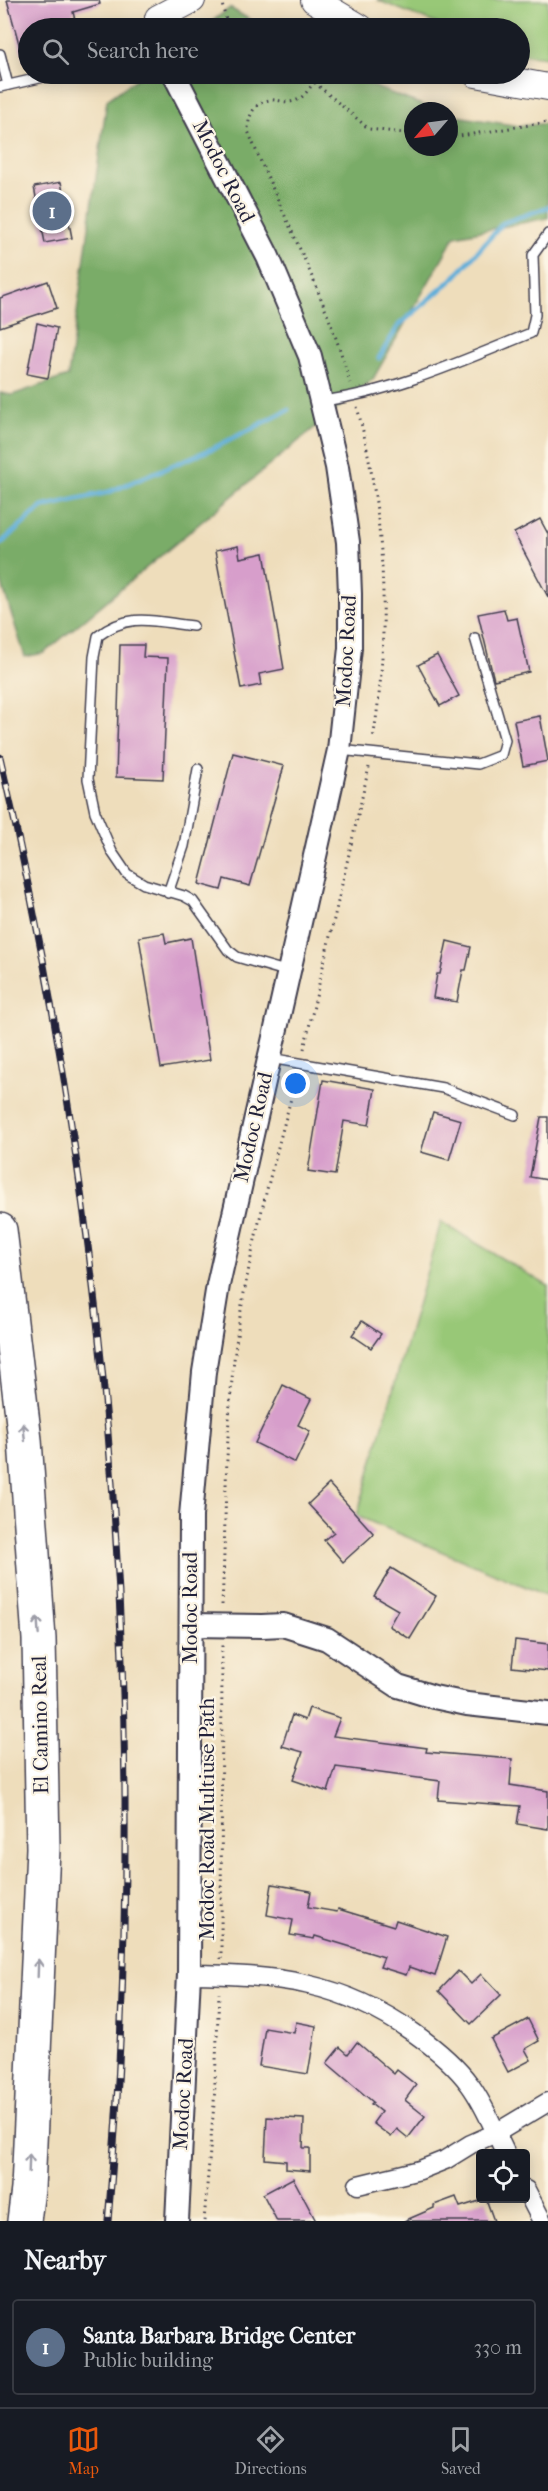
<!DOCTYPE html>
<html lang="en">
<head>
<meta charset="utf-8">
<style>
  body { margin:0; font-family:"IM FELL French Canon",serif; background:#20242c; color:#f1f3f6 }
  .controls { position:absolute; right:18px; bottom:18px; display:grid; overflow:hidden; border-radius:6px; box-shadow:0 3px 15px #0003 }
  .controls button { width:54px; height:54px; display:grid; place-items:center; padding:0; border:0; border-bottom:2px solid #363941; background:#171b24; color:#f1f3f6; font:30px sans-serif }
  .compass { position:absolute; left:404px; top:102px; width:54px; height:54px; border-radius:50%; background:#171b24; box-shadow:0 3px 15px #0003; rotate:242deg }
  .you { position:absolute; left:296px; top:1084px; width:21px; height:21px; margin:-15px; border:4px solid #fff; border-radius:50%; background:#1a73e8; box-shadow:0 0 0 9px #1a73e833 }
  .badge { display:grid; place-items:center; width:39px; height:39px; border-radius:50%; background:#ea580c; color:#fff; font-size:20px; font-weight:700 }
  .pin { position:absolute; translate:-50% -50%; border:3px solid #fff; box-shadow:0 2px 6px #0006 }
  .list { margin:0; padding:0; list-style:none }
  h2 { display:flex; justify-content:space-between; align-items:center; height:78px; margin:0; padding:0 24px; font-size:26px }
  h2 small { font-size:20px; font-weight:400; color:#9ea1a6 }
  .list li { display:grid; grid-template-columns:39px 1fr auto; gap:18px; align-items:center; box-sizing:border-box; height:96px; margin:0 12px 12px; padding:0 12px; border:2px solid #363941; border-radius:6px }
  .list b { display:block; font-size:22px; white-space:nowrap }
  .list p { margin:0; font-size:20px; white-space:nowrap; color:#9ea1a6 }
  .list em { font-size:20px; font-style:normal; color:#9ea1a6 }
  .icon { flex:none; width:33px; height:33px; fill:none; stroke:currentColor; stroke-width:2; stroke-linecap:round; stroke-linejoin:round }
  .map { position:relative; flex:none; width:548px; height:2221px; overflow:hidden }
  .search { position:absolute; background:#171b24; box-shadow:0 3px 15px #0003; left:18px; right:18px; top:18px; height:66px; display:flex; align-items:center; gap:15px; box-sizing:border-box; padding:0 21px; border-radius:33px; color:#9ea1a6; font-size:22px }
  .sheet { height:186px; background:#171b24 }
  nav { display:flex; justify-content:space-around; align-items:center; box-sizing:border-box; height:84px; border-top:2px solid #363941; background:#171b24; font-size:16px; color:#9ea1a6 }
  nav a { display:grid; justify-items:center; gap:3px }
  nav .on { color:#ea580c }
  .map>svg:first-child { display:block }
  .green { fill:#98c877; stroke:#5d7559; stroke-width:1.5 }
  .forest { fill:#7aac68; stroke:#4e6752; stroke-width:1.5 }
  .lines { fill:none; stroke-linecap:round; stroke-linejoin:round }
  .stream { stroke:#5eaed9; stroke-width:5 }
  .building { fill:#d79ecb }
  .service-casing { stroke:#413e4e; stroke-width:12 }
  .minor-casing { stroke:#413e4e; stroke-width:21 }
  .tertiary-casing { stroke:#413e4e; stroke-width:26 }
  .secondary-casing { stroke:#413e4e; stroke-width:28 }
  .motorway-casing { stroke:#413e4e; stroke-width:36 }
  .path { stroke:#413e4e; stroke-width:3; stroke-dasharray:1.5 4.5; stroke-linecap:butt }
  .service { stroke:#fff; stroke-width:9 }
  .minor { stroke:#fff; stroke-width:18 }
  .tertiary { stroke:#fff; stroke-width:22 }
  .secondary { stroke:#fff; stroke-width:26 }
  .motorway { stroke:#fff; stroke-width:33 }
  .rail-casing { stroke:#22223b; stroke-width:7 }
  .rail { stroke:#fcf5e5; stroke-width:4.5; stroke-dasharray:14; stroke-linecap:butt }
  .oneway { stroke:#9c9ca7 }
  .labels { text-anchor:middle; stroke-width:4.5; stroke-linejoin:round; paint-order:stroke }
  .street-label { font-size:21px; fill:#22223b; stroke:#fcf5e5 }
</style>
</head>
<body>
<div class="map">
<svg width="548" height="2221" viewBox="0 0 548 2221">
  <rect width="100%" height="100%" fill="#fcf5e5"/>
  <filter id="ink" filterUnits="userSpaceOnUse"><feTurbulence type="fractalNoise" baseFrequency=".0167" numOctaves="2"/><feDisplacementMap in="SourceGraphic" scale="12" xChannelSelector="R" yChannelSelector="G"/><feConvolveMatrix kernelMatrix="1 2 1 2 8 2 1 2 1" color-interpolation-filters="sRGB"/></filter>
  <filter id="wash" filterUnits="userSpaceOnUse"><feTurbulence type="fractalNoise" baseFrequency=".008" numOctaves="4" result="noise"/><feDisplacementMap in="SourceGraphic" scale="24" xChannelSelector="R" yChannelSelector="G"/><feGaussianBlur stdDeviation="1.35" result="paint"/><feColorMatrix in="noise" values="0 0 0 0 0 0 0 0 0 0 0 0 0 0 0 0 0 1.4 0 .05"/><feComposite in="paint" operator="in"/></filter>
  <g filter="url(#wash)">
    <rect width="100%" height="100%" fill="#edb"/>
    <g class="green">
      <polygon points="377,0 548,0 548,57 520,54 520,28 447,28"/>
      <polygon points="441,1222 548,1286 548,1596 357,1516"/>
    </g>
    <g class="forest">
      <polygon points="230,8 264,28 203,28"/>
      <polygon points="143,74 347,74 380,89 438,111 413,111 413,147 449,147 449,115 519,126 548,123 548,218 455,236 373,379 44,653 25,657 0,578 0,393 12,395 68,376 107,100"/>
    </g>
    <g class="lines">
      <g class="stream">
        <polyline points="379,358 399,325 455,277 503,223 548,207"/>
        <polyline points="0,544 42,507 109,492 214,448 288,410"/>
      </g>
    </g>
    <g id="blocks">
      <g class="building">
        <polygon points="7,0 99,0 100,4 73,12 77,28 28,28 28,62 24,62"/>
        <polygon points="61,182 72,238 45,243 34,187"/>
        <polygon points="48,281 57,308 0,327 0,298"/>
        <polygon points="37,323 57,328 48,378 27,374"/>
        <polygon points="540,519 548,534 548,597 514,533"/>
        <polygon points="238,546 240,558 264,553 284,669 259,674 261,685 241,689 215,551"/>
        <polygon points="504,609 507,620 517,618 529,672 494,680 478,614"/>
        <polygon points="120,645 144,645 143,657 168,658 163,779 116,777"/>
        <polygon points="437,655 459,696 440,706 418,665"/>
        <polygon points="540,716 548,761 523,766 514,721"/>
        <polygon points="233,753 284,766 250,886 224,879 221,890 199,884"/>
        <polygon points="164,933 166,943 191,938 210,1060 161,1068 139,937"/>
        <polygon points="447,941 471,947 466,970 463,970 457,1002 433,998 437,974 440,974"/>
        <polygon points="323,1080 375,1089 369,1125 344,1121 335,1175 308,1171"/>
        <polygon points="433,1112 461,1120 449,1160 421,1152"/>
        <polygon points="541,1117 548,1117 548,1180 530,1177"/>
        <polygon points="362,1321 381,1334 371,1348 352,1335"/>
        <polygon points="283,1385 311,1399 298,1425 310,1431 295,1463 255,1443"/>
        <polygon points="329,1484 374,1534 343,1562 324,1540 334,1532 308,1504"/>
        <polygon points="391,1568 436,1596 410,1639 389,1626 398,1610 374,1596"/>
        <polygon points="515,1640 548,1644 548,1671 512,1667"/>
        <polygon points="309,1708 340,1718 333,1736 427,1748 426,1752 512,1759 510,1785 548,1791 548,1829 517,1824 520,1806 438,1800 440,1781 336,1767 328,1792 293,1780 303,1752 282,1746 292,1715 305,1720"/>
        <polygon points="272,1884 311,1891 308,1907 337,1912 338,1909 394,1926 396,1920 447,1937 435,1976 409,1967 406,1975 380,1967 384,1957 315,1936 314,1939 290,1935 293,1920 267,1915"/>
        <polygon points="458,1971 471,1984 481,1974 501,1995 471,2024 439,1991"/>
        <polygon points="528,2019 539,2041 525,2049 531,2060 508,2072 491,2039"/>
        <polygon points="296,2022 316,2026 308,2074 259,2066 265,2028 294,2033"/>
        <polygon points="357,2042 394,2074 397,2070 416,2085 405,2100 425,2116 408,2138 397,2129 391,2137 373,2123 381,2112 371,2104 373,2102 327,2063 340,2047 348,2054"/>
        <polygon points="267,2117 304,2119 303,2148 310,2148 310,2171 286,2169 286,2161 265,2159"/>
        <polygon points="293,2178 316,2221 277,2221 263,2194"/>
        <polygon points="456,2197 460,2207 486,2199 494,2221 404,2221 434,2208 434,2205"/>
      </g>
    </g>
  </g>
  <g filter="url(#ink)">
    <use href="#blocks" fill-opacity="0" stroke="#413e4e" stroke-width="1.5"/>
    <g class="lines">
      <g class="service-casing">
        <g id="service">
          <polyline points="0,54 8,85"/>
          <polyline points="0,87 57,74"/>
          <path d="M 322,401 C 394,392 464,360 531,333 L 535,315 L 533,255 L 548,234"/>
          <path d="M 193,626 C 155,622 131,611 98,636 L 94,657 L 88,779 L 95,812 L 112,852 L 127,874 L 144,884 L 184,896 L 193,901 L 228,950 L 237,957 L 289,972"/>
          <polyline points="339,750 478,764 501,755 505,740 475,638"/>
          <polyline points="168,893 184,846 198,769"/>
          <polyline points="270,1058 443,1088 515,1115"/>
        </g>
      </g>
      <g class="minor-casing">
        <g id="minor">
          <path d="M 189,1974 C 276,1975 341,1981 414,2033 C 435,2048 455,2064 470,2085 C 486,2107 494,2130 506,2154"/>
          <polyline points="358,2185 420,2170 445,2160 471,2144 496,2133 548,2102"/>
          <polyline points="526,2190 542,2221"/>
        </g>
      </g>
      <g class="tertiary-casing">
        <g id="tertiary">
          <polyline points="174,74 268,257 310,356 337,467 348,542 350,594 350,648 339,750 218,1285 204,1372 191,1516 189,1974 177,2221"/>
          <polyline points="191,1625 262,1626 283,1625 327,1639 398,1686 434,1697 467,1704 548,1713"/>
        </g>
      </g>
      <g class="secondary-casing">
        <g id="secondary">
          <polyline points="314,0 361,28"/>
          <polyline points="158,18 192,0"/>
          <polyline points="476,74 548,87"/>
        </g>
      </g>
      <g class="motorway-casing">
        <polyline id="motorway" points="0,1230 25,1440 39,1639 43,1848 28,2189 24,2221"/>
      </g>
      <g class="path">
        <polyline points="221,0 228,28"/>
        <polyline points="299,74 314,82 369,129 413,134"/>
        <path d="M 314,82 C 309,89 303,99 294,101 C 287,104 278,99 270,100 C 254,102 248,116 248,131 C 282,215 326,295 350,383"/>
        <polyline points="449,135 460,136 548,122"/>
        <path d="M 357,407 C 385,511 391,633 373,739"/>
        <polyline points="304,1049 369,767"/>
        <path d="M 222,1605 C 226,1523 225,1441 234,1360 C 245,1263 272,1170 297,1076"/>
        <polyline points="221,1959 222,1645"/>
        <polyline points="204,2221 214,2104 219,1993"/>
      </g>
      <use href="#service" class="service"/>
      <use href="#minor" class="minor"/>
      <use href="#tertiary" class="tertiary"/>
      <use href="#secondary" class="secondary"/>
      <use href="#motorway" class="motorway"/>
      <g class="rail-casing">
        <path id="rail" d="M 0,757 C 112,1234 151,1732 108,2221"/>
      </g>
      <use href="#rail" class="rail"/>
    </g>
    <defs><path id="oneway-shaft" d="M-6 0H5M1.5-3L5.5 0L1.5 3" fill="none" stroke-width="1.6" stroke-linecap="round" stroke-linejoin="round" transform="scale(1.5)"/></defs>
    <g class="oneway">
      <use href="#oneway-shaft" transform="translate(24 1432) rotate(-96)"/>
      <use href="#oneway-shaft" transform="translate(38 1626) rotate(-94)"/>
      <use href="#oneway-shaft" transform="translate(38 1968) rotate(-88)"/>
      <use href="#oneway-shaft" transform="translate(29 2163) rotate(-88)"/>
    </g>
  </g>
  <g class="labels">
    <g class="street-label">
      <text transform="translate(224 171) rotate(63)" y="7">Modoc Road</text>
      <text transform="translate(346 651) rotate(-87)" y="7">Modoc Road</text>
      <text transform="translate(253 1127) rotate(-77)" y="7">Modoc Road</text>
      <text transform="translate(190 1608) rotate(-90)" y="7">Modoc Road</text>
      <text transform="translate(40 1725) rotate(-91)" y="7">El Camino Real</text>
      <text transform="translate(207 1819) rotate(-90)" y="7">Modoc Road Multiuse Path</text>
      <text transform="translate(183 2094) rotate(-87)" y="7">Modoc Road</text>
    </g>
  </g>
</svg>
<div class="controls">
<button><svg class="icon" aria-label="locate" viewBox="0 0 24 24"><circle cx="12" cy="12" r="6"/><path d="M12 2v4M12 18v4M2 12h4M18 12h4"/></svg></button>
</div>
<svg class="compass" viewBox="-18 -18 36 36"><path d="M0-13l5 13h-10z" fill="#e53935"/><path d="M0 13l5-13h-10z" fill="#9ea1a6"/></svg>
<div class="you"></div>
<div class="pin badge" style="left:52px;top:211px;background:#5c6f8a">1</div>
<div class="search"><svg class="icon" aria-label="search" viewBox="0 0 24 24"><circle cx="10" cy="10" r="6"/><path d="M15 15l6 6"/></svg>Search here</div>
</div>
<section class="sheet">
<h2>Nearby<small></small></h2>
<ul class="list">
<li><span class="badge" style="background:#5c6f8a">1</span><div><b>Santa Barbara Bridge Center</b><p>Public building</p></div><em>330 m</em></li>
</ul>
</section>
<nav>
<a class="on"><svg class="icon" aria-label="map" viewBox="0 0 24 24"><path d="M3 6l6-2 6 2 6-2v14l-6 2-6-2-6 2zM9 4v14M15 6v14"/></svg>Map</a>
<a><svg class="icon" aria-label="directions" viewBox="0 0 24 24"><path d="M12 3l9 9-9 9-9-9zM9 14v-3h6M13 9l2 2-2 2"/></svg>Directions</a>
<a><svg class="icon" aria-label="saved" viewBox="0 0 24 24"><path d="M7 4h10v16l-5-4-5 4z"/></svg>Saved</a>
</nav>
</body>
</html>
